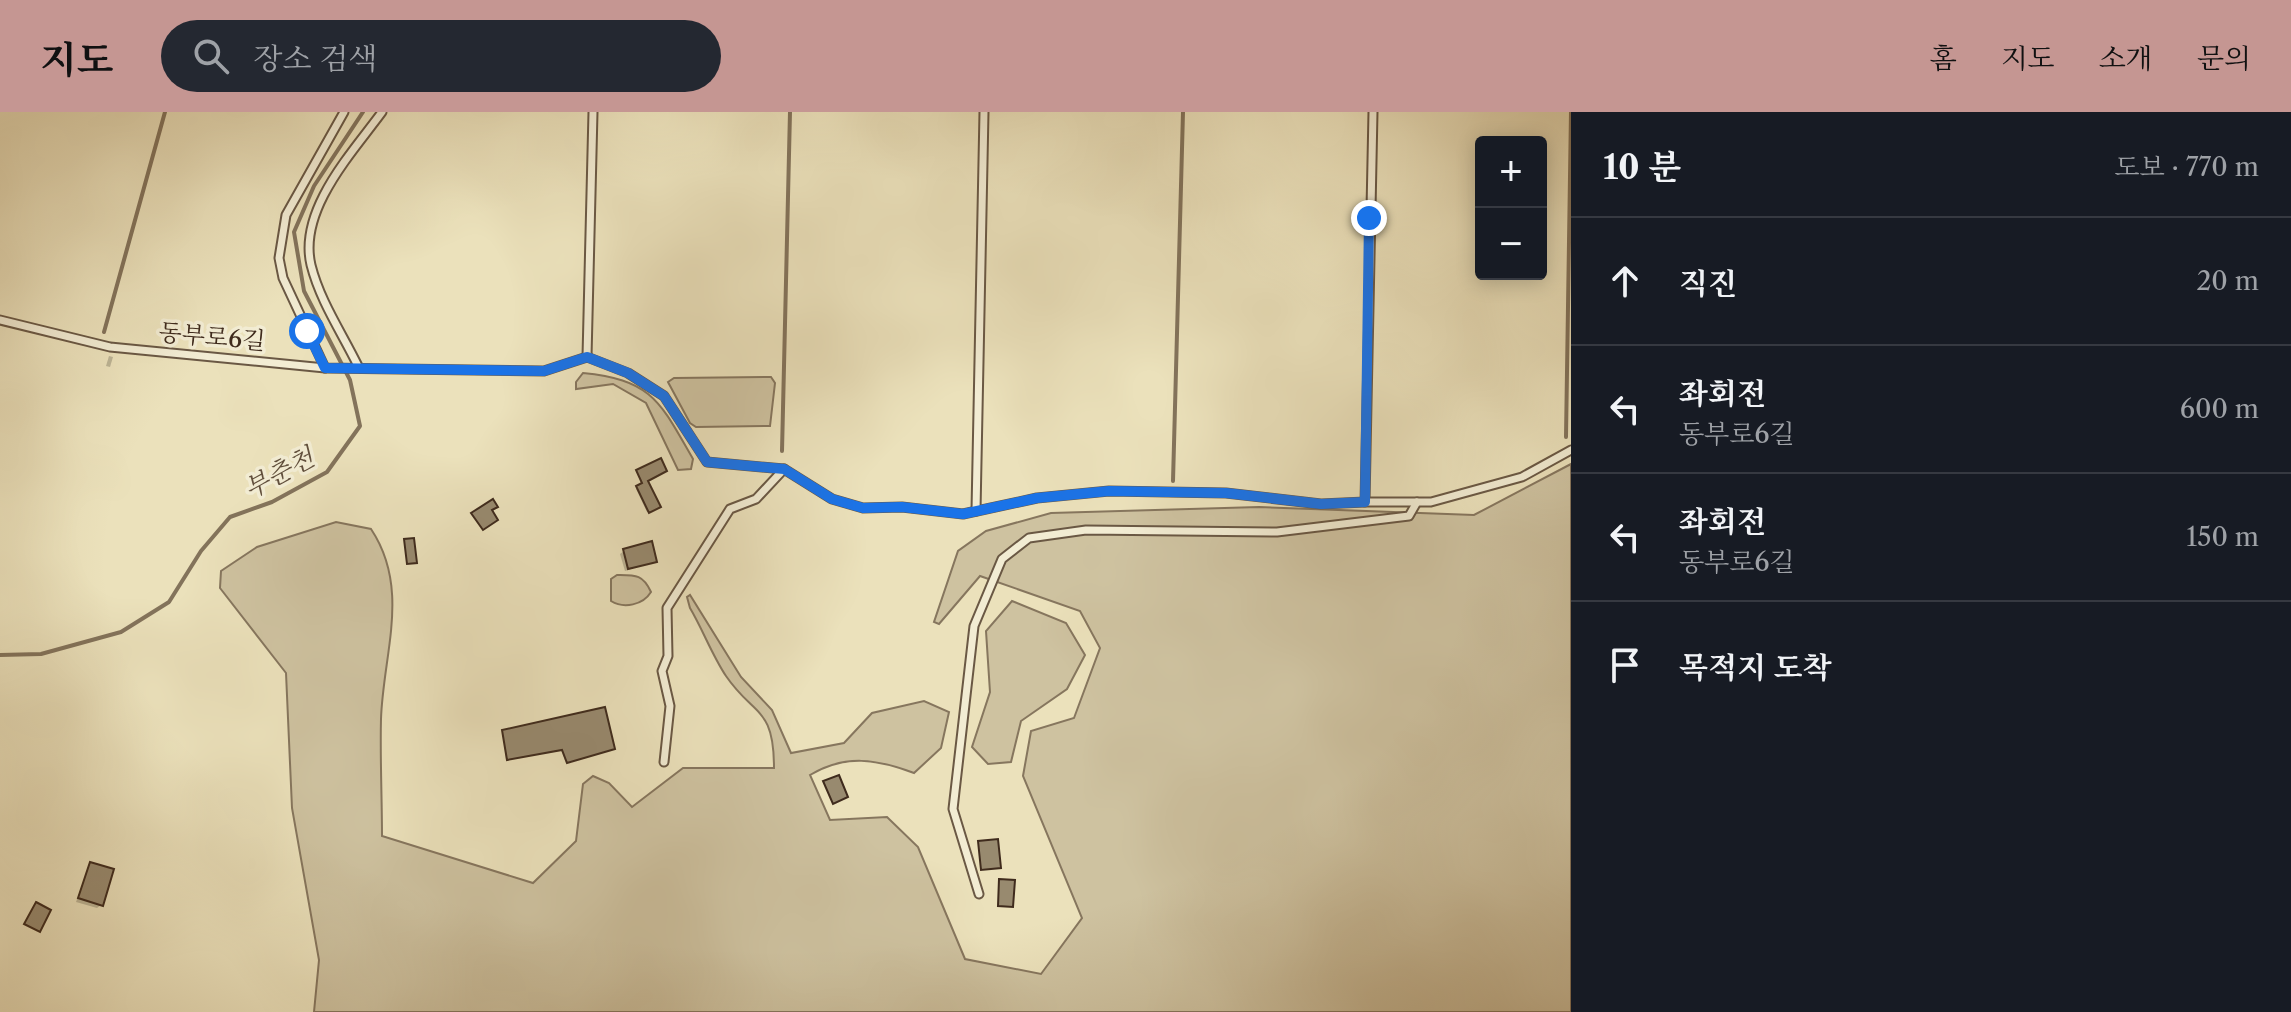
<!DOCTYPE html>
<html lang="ko">
<head>
<meta charset="utf-8">
<style>
  body { margin:0; font-family:"Libre Caslon Text","Noto Serif KR",serif; background:#242831; color:#f1f3f6 }
  .controls { position:absolute; right:24px; top:24px; display:grid; overflow:hidden; border-radius:8px; box-shadow:0 4px 20px #0003 }
  .controls button { width:72px; height:72px; display:grid; place-items:center; padding:0; border:0; border-bottom:2px solid #363941; background:#171b24; color:#f1f3f6; font:40px sans-serif }
  .stop { position:absolute; width:24px; height:24px; margin:-18px; border:6px solid #1a73e8; border-radius:50%; background:#fff }
  .stop.end { background:#1a73e8; border-color:#fff; box-shadow:0 2px 8px #0008 }
  .list { margin:0; padding:0; list-style:none }
  h2 { display:flex; justify-content:space-between; align-items:center; height:104px; margin:0; padding:0 32px; font-size:34px }
  h2 small { font-size:26px; font-weight:400; color:#9ea1a6 }
  .list li { display:grid; grid-template-columns:52px 1fr auto; gap:24px; align-items:center; box-sizing:border-box; height:128px; padding:0 32px; border-top:2px solid #363941 }
  .list b { display:block; font-size:30px; white-space:nowrap }
  .list p { margin:0; font-size:26px; white-space:nowrap; color:#9ea1a6 }
  .list em { font-size:26px; font-style:normal; color:#9ea1a6 }
  .icon { flex:none; width:44px; height:44px; fill:none; stroke:currentColor; stroke-width:2; stroke-linecap:round; stroke-linejoin:round }
  .map { position:relative; flex:none; width:1571px; height:900px; overflow:hidden }
  header { display:flex; align-items:center; gap:48px; box-sizing:border-box; height:112px; padding:0 40px; background:#c59692; color:#111 }
  header strong { font-size:38px }
  nav { display:flex; gap:44px; margin-inline-start:auto; font-size:28px }
  .search { width:560px; height:72px; background:#242831; display:flex; align-items:center; gap:20px; box-sizing:border-box; padding:0 28px; border-radius:44px; color:#9ea1a6; font-size:30px }
  main { display:flex }
  aside { flex:1; background:#171b24 }
  .map>svg:first-child { display:block }
  .green { fill:#cec2a0; stroke:#86765e; stroke-width:2 }
  .shadow { fill:#0003 }
  .lines { fill:none; stroke-linecap:round; stroke-linejoin:round }
  .stream { stroke:#83735b; stroke-width:4 }
  .building { fill:#988a6f; stroke:#3f2b1d; stroke-width:2 }
  .service-casing { stroke:#6a5844; stroke-width:11 }
  .service { stroke:#f2ecd3; stroke-width:7 }
  .route { stroke:#1a73e8; stroke-width:10 }
  .labels { text-anchor:middle; stroke-width:7; stroke-linejoin:round; paint-order:stroke }
  .street-label { font-size:24px; fill:#3f2b1d; stroke:#f2ecd3 }
  .water-label { font-size:26px; font-style:italic; fill:#614f3c; stroke:#f2ecd3 }
</style>
</head>
<body>
<header>
<strong>지도</strong>
<div class="search"><svg class="icon" aria-label="search" viewBox="0 0 24 24"><circle cx="10" cy="10" r="6"/><path d="M15 15l6 6"/></svg>장소 검색</div>
<nav><a>홈</a><a>지도</a><a>소개</a><a>문의</a></nav>
</header>
<main>
<div class="map">
<svg width="1571" height="900" viewBox="0 0 1571 900">
  <rect width="100%" height="100%" fill="#ebe1bb"/>
  <filter id="stains"><feTurbulence type="fractalNoise" baseFrequency=".0025" numOctaves="4"/><feColorMatrix values="0 0 0 0 .2 0 0 0 0 .09 0 0 0 0 .02 0 0 0 .5 -.17"/></filter>
  <radialGradient id="worn" r=".72"><stop offset=".6" stop-color="#630" stop-opacity="0"/><stop offset="1" stop-color="#630" stop-opacity=".3"/></radialGradient>
  <g class="green">
    <path d="M 583,261 C 653,268 660,290 693,347 L 691,357 L 678,358 L 646,291 L 613,272 L 576,277 L 576,270 Z"/>
    <polygon points="771,265 775,271 770,314 696,315 690,311 668,270 674,266"/>
    <path d="M 1571,352 L 1571,900 L 314,900 L 319,848 L 292,696 L 286,561 L 220,476 L 221,459 L 257,435 L 336,410 L 371,417 C 411,477 383,542 381,607 C 380,646 382,685 382,724 L 533,771 L 576,729 L 583,672 L 593,664 L 609,671 L 632,695 L 683,656 L 774,656 C 774,594 754,605 726,564 C 712,543 703,518 690,496 L 687,485 L 690,483 L 741,565 L 772,598 L 791,641 L 844,631 L 872,601 L 924,589 L 949,600 L 941,636 L 914,661 C 877,647 845,642 810,663 L 830,708 L 887,705 L 918,735 L 965,847 L 1041,862 L 1082,806 L 1023,664 L 1031,619 L 1074,606 L 1100,536 L 1080,499 L 980,464 L 939,512 L 934,510 L 958,439 L 986,419 L 1051,401 L 1259,395 L 1474,403 Z"/>
    <path d="M 617,463 C 635,463 643,462 651,480 C 643,493 624,497 611,489 L 611,467 Z"/>
    <polygon points="1012,489 1066,511 1085,543 1067,577 1021,609 1011,650 988,652 972,635 990,580 986,519"/>
  </g>
  <g class="shadow">
    <polygon points="109,244 113,245 110,255 106,254"/>
    <polygon points="637,360 645,369 657,395 647,400 636,377 642,373"/>
    <polygon points="624,439 655,449 625,459 620,442"/>
    <polygon points="503,620 613,637 566,651 561,638 506,648"/>
    <polygon points="90,752 101,793 97,796 76,790"/>
  </g>
  <g class="lines">
    <g class="stream">
      <polyline points="104,220 165,0"/>
      <polyline points="1566,325 1571,0"/>
      <polyline points="782,339 790,0"/>
      <polyline points="1173,369 1183,0"/>
      <polyline points="0,543 41,542 121,520 169,490 201,439 230,405 272,390 327,360 360,314 350,268 304,179 294,120 314,74 363,0"/>
    </g>
  </g>
  <g class="building">
    <polygon points="661,346 667,359 648,369 661,395 649,401 636,374 642,371 636,358"/>
    <polygon points="493,387 498,395 492,398 498,408 483,418 471,401"/>
    <polygon points="414,426 417,451 407,452 404,427"/>
    <polygon points="652,429 657,450 628,457 623,437"/>
    <polygon points="605,595 615,637 567,651 562,638 507,648 502,618"/>
    <polygon points="839,663 848,685 833,692 823,669"/>
    <polygon points="998,727 1001,756 981,758 978,729"/>
    <polygon points="90,750 114,757 103,794 78,786"/>
    <polygon points="999,767 1015,768 1013,795 998,794"/>
    <polygon points="36,790 51,798 40,820 24,812"/>
  </g>
  <g class="lines">
    <g class="service-casing">
      <g id="service">
        <polyline points="0,208 110,235 325,256 544,259 587,245 628,261 664,284 707,350 784,357 832,387 863,396 902,395 963,402 1037,386 1109,379 1226,381 1321,392 1365,390 1373,0"/>
        <polyline points="587,245 593,0"/>
        <path d="M 358,254 C 342,221 320,189 311,153 C 298,98 352,41 382,0"/>
        <polyline points="325,256 283,166 279,146 286,103 344,0"/>
        <polyline points="1365,390 1431,390 1522,365 1571,338"/>
        <polyline points="976,399 984,0"/>
        <polyline points="664,650 670,594 662,559 668,544 667,496 730,397 756,387 784,357"/>
        <polyline points="979,782 953,697 974,514 1002,447 1029,426 1086,418 1277,420 1409,404 1417,390"/>
      </g>
    </g>
    <use href="#service" class="service"/>
  </g>
  <g class="lines">
    <polyline class="route" points="307,219 325,256 544,259 587,245 628,261 664,284 707,350 784,357 832,387 863,396 902,395 963,402 1037,386 1109,379 1226,381 1321,392 1365,390 1369,106"/>
  </g>
  <g class="labels">
    <g class="street-label">
      <text transform="translate(212 225) rotate(5)" y="8">동부로6길</text>
    </g>
    <g class="water-label">
      <text transform="translate(279 361) rotate(-28)" y="9">부춘천</text>
    </g>
  </g>
  <rect width="100%" height="100%" filter="url(#stains)"/>
  <rect width="100%" height="100%" fill="url(#worn)"/>
</svg>
<div class="controls">
<button>+</button>
<button>−</button>
</div>
<div class="stop" style="left:307px;top:219px"></div>
<div class="stop end" style="left:1369px;top:106px"></div>
</div>
<aside>
<h2>10 분<small>도보 · 770 m</small></h2>
<ul class="list">
<li><svg class="icon" aria-label="ahead" viewBox="0 0 24 24"><path d="M12 20V5M6 11l6-6 6 6"/></svg><div><b>직진</b></div><em>20 m</em></li>
<li><svg class="icon" aria-label="left" viewBox="0 0 24 24"><path d="M17 20v-9H6M10 6l-5 5 5 5"/></svg><div><b>좌회전</b><p>동부로6길</p></div><em>600 m</em></li>
<li><svg class="icon" aria-label="left" viewBox="0 0 24 24"><path d="M17 20v-9H6M10 6l-5 5 5 5"/></svg><div><b>좌회전</b><p>동부로6길</p></div><em>150 m</em></li>
<li><svg class="icon" aria-label="arrive" viewBox="0 0 24 24"><path d="M6 21V4h12l-3 4 3 4H6"/></svg><div><b>목적지 도착</b></div></li>
</ul>
</aside>
</main>
</body>
</html>
